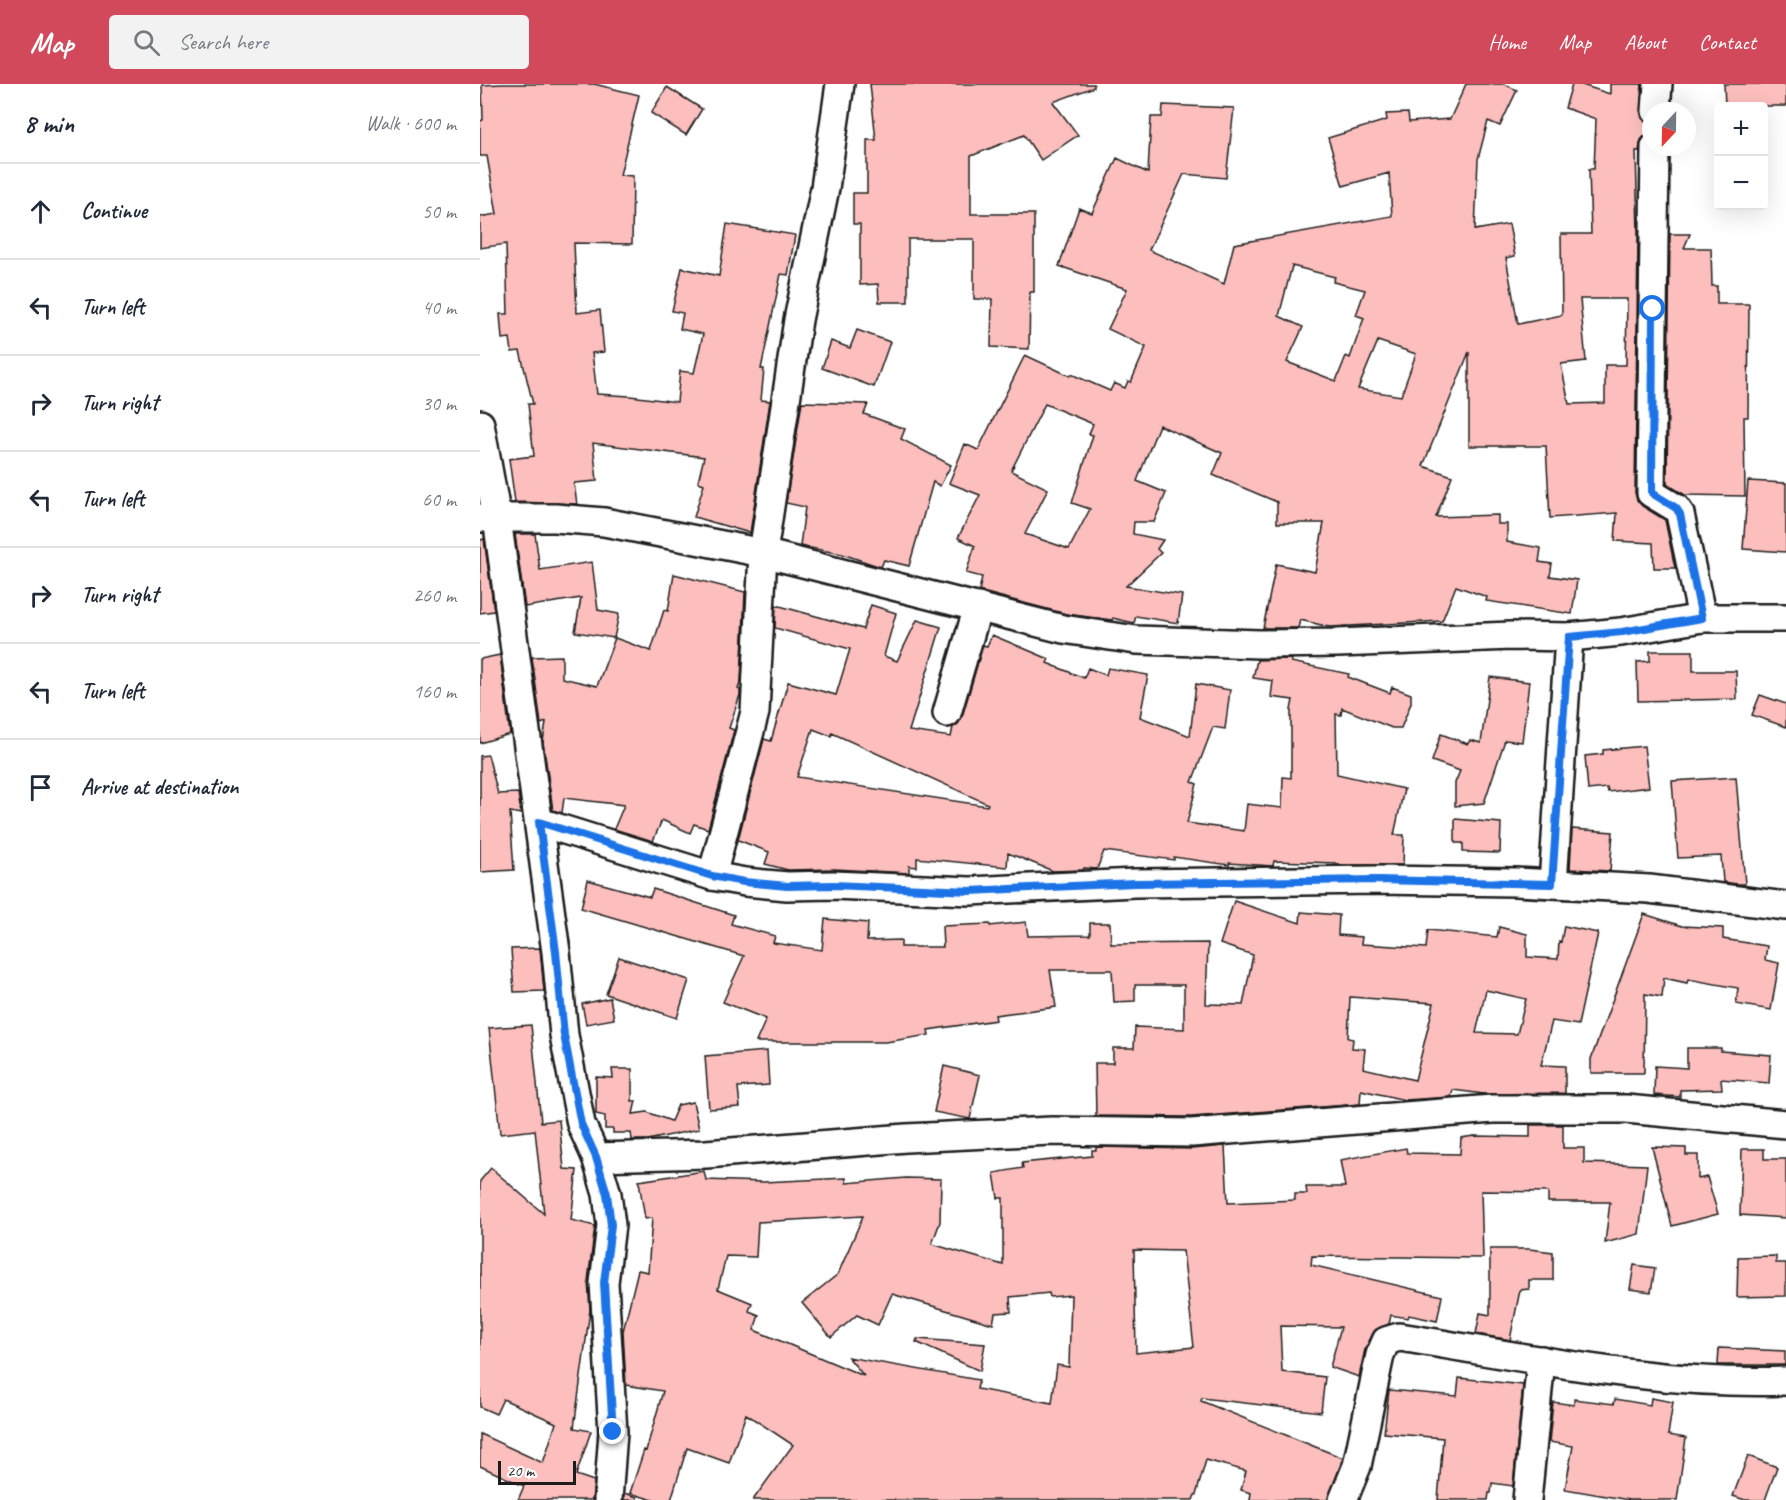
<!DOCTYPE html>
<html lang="en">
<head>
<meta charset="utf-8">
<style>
  body { margin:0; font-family:Caveat,sans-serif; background:#f2f2f3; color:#1f2937 }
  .controls { position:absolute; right:18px; top:18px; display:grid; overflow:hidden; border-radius:6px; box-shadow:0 6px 24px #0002 }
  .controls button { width:54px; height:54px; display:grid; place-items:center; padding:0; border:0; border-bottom:2px solid #e0e1e3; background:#fff; color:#1f2937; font:30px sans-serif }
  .compass { position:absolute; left:1162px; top:18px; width:54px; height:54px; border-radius:50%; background:#fff; box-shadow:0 6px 24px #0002; rotate:202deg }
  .scale { position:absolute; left:18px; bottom:15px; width:78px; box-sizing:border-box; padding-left:6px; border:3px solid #1c1c1c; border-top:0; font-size:16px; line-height:21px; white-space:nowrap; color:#1c1c1c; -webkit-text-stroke:4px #fff; paint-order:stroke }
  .stop { position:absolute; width:18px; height:18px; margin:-14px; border:4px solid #1a73e8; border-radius:50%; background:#fff }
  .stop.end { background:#1a73e8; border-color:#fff; box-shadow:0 2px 6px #0008 }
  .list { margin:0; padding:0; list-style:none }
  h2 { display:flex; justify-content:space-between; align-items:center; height:78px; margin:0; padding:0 24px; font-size:26px }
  h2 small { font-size:20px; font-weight:400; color:#747a83 }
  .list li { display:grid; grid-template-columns:39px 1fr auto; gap:18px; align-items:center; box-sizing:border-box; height:96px; padding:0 24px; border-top:2px solid #e0e1e3 }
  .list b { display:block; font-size:22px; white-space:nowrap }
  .list em { font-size:20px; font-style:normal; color:#747a83 }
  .icon { flex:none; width:33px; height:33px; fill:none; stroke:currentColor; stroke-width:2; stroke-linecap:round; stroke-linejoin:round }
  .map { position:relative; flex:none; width:1306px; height:1416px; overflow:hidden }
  header { display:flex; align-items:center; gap:36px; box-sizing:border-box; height:84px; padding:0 30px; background:#d1495b; color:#fff }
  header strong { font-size:28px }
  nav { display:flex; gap:33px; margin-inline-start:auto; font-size:21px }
  .search { width:420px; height:54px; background:#f2f2f3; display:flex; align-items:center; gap:15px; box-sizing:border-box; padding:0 21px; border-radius:6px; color:#747a83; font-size:22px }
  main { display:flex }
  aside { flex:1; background:#fff }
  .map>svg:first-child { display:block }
  .building { fill:#fcbfbd; stroke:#1c1c1c; stroke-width:1.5; fill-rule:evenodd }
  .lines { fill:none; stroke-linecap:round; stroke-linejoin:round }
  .minor-casing { stroke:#1c1c1c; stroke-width:32 }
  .minor { stroke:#fff; stroke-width:27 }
  .route { stroke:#1a73e8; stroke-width:8 }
</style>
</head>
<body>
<header>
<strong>Map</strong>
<div class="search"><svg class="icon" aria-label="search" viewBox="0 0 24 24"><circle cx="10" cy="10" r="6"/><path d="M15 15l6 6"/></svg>Search here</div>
<nav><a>Home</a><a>Map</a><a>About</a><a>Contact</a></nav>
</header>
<main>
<aside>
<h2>8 min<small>Walk · 600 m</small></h2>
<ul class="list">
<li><svg class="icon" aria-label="ahead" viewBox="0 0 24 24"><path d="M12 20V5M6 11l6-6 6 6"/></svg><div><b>Continue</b></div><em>50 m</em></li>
<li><svg class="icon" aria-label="left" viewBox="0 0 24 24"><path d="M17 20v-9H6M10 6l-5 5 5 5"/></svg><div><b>Turn left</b></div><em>40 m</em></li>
<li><svg class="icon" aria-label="right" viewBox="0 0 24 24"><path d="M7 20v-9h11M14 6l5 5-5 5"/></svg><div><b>Turn right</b></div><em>30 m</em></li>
<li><svg class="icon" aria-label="left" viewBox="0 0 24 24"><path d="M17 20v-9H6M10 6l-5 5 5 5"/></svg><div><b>Turn left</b></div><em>60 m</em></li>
<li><svg class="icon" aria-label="right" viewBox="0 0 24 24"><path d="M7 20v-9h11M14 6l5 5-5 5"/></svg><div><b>Turn right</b></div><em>260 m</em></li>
<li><svg class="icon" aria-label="left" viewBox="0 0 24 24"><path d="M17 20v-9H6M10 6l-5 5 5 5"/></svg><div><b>Turn left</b></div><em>160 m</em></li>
<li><svg class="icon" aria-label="arrive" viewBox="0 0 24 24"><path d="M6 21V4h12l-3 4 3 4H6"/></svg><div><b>Arrive at destination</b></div></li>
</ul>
</aside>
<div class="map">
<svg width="1306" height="1416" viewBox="0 0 1306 1416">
  <rect width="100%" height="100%" fill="#fff"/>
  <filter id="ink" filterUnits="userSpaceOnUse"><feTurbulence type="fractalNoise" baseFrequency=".0167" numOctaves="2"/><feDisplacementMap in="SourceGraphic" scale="12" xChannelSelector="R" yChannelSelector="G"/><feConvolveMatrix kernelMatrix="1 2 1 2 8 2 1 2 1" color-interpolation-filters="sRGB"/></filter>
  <g filter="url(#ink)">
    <g class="building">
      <polygon points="22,0 114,0 159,11 140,91 153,92 152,160 94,159 97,229 120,226 124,268 112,269 117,310 150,312 197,318 200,287 214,289 223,250 200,245 203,229 192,227 202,184 239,192 247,140 315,151 308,191 301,190 281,285 284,285 281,316 290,317 270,449 214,433 224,400 218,398 224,373 113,359 117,397 94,399 97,420 35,418 29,375 54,372 48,320 53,320 40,267 32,268 30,254 22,255 20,230 28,230 26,160 0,164 0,133 17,130 7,72 0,72 0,37 3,36 2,1"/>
      <polygon points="390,0 614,0 614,3 573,18 598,51 561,76 544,51 491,72 491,130 554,130 554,208 550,208 549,265 511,263 512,215 494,215 494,155 428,155 428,218 399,218 398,200 380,201 380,140 373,140 373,109 387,109 387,56 396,56"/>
      <path d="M 986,0 L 1024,0 L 1037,6 L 1020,42 L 1008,37 L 998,75 L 995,146 L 1029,140 L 1035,172 L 1026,174 L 1038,240 L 1082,231 L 1081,150 L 1111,150 L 1109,85 L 1114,85 L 1116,35 L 1085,24 L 1092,0 L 1099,0 L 1130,10 L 1130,0 L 1162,0 L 1160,26 L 1162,34 L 1168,40 L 1168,49 L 1161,56 L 1159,67 L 1156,67 L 1158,150 L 1155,409 L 1157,416 L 1162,422 L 1185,436 L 1195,484 L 1174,484 L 1173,459 L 1135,457 L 1137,429 L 1070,434 L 1066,362 L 989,362 L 989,268 L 943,382 L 972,392 L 956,433 L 1018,431 L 1018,440 L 1027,440 L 1027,458 L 1061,464 L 1059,478 L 1072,480 L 1070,492 L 1097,496 L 1092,530 L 1006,517 L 1007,513 L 976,502 L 962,537 L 850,543 L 820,536 L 818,544 L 783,544 L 796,480 L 835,488 L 844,439 L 797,439 L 797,418 L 733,391 L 742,369 L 679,341 L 657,397 L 686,409 L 674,438 L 654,438 L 653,450 L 683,456 L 677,465 L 681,469 L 646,502 L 702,511 L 698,539 L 656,532 L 654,539 L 633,534 L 632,536 L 586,530 L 499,507 L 502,493 L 486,489 L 495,462 L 478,454 L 500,411 L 469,399 L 485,360 L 498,366 L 545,271 L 590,292 L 591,290 L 630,307 L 634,299 L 645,304 L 648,297 L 651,298 L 666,263 L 628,245 L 647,205 L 579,182 L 599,124 L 612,129 L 637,74 L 668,89 L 671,33 L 682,33 L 683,21 L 754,24 L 746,94 L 704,90 L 669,166 L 744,200 L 754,160 L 912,132 L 909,89 L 863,102 L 848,54 L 907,36 L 906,30 L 928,29 L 929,38 L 970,35 ZM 812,182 L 855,193 L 853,198 L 885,206 L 876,231 L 884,234 L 870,274 L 866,272 L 856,297 L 807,278 L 823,243 L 799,232 ZM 1100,215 L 1147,215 L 1146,281 L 1125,281 L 1125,319 L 1089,320 L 1081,280 L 1106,277 ZM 898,257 L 936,270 L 921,312 L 878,305 ZM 565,320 L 613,340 L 609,350 L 613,351 L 592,419 L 610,425 L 589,465 L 545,450 L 568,405 L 531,387 Z"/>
      <polygon points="1244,0 1306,0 1306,22 1245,22"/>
      <polygon points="187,3 222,25 206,51 171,29"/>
      <polygon points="1190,150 1210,150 1204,164 1231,164 1232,202 1237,202 1237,220 1269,220 1268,333 1264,333 1265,412 1205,411 1187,400"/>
      <polygon points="377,246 410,258 394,303 342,284 351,257 370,264"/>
      <polygon points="322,318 388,320 384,330 425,345 421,355 471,381 460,402 453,398 429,482 404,476 401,483 362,470 320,462 325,423 306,419"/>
      <polygon points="1268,397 1306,399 1306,468 1263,465"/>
      <polygon points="35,450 55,450 60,486 112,478 118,526 139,530 134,554 95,548 101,514 45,523"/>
      <polygon points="4,455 14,527 0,529 0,456"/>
      <polygon points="194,490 265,508 261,597 258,605 260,606 260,611 249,644 254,646 228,745 214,740 210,749 182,736 173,757 134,745 144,721 84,714 82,729 73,726 63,658 66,638 61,640 52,573 82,572 82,594 117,602 135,554 171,567 184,526 188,527"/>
      <path d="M 296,521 L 383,545 L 391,521 L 416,529 L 404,572 L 417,577 L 437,536 L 461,543 L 429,647 L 471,653 L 473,643 L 478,640 L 482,633 L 503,561 L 507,562 L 512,551 L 569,575 L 567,579 L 604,594 L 608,584 L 626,591 L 628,584 L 668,591 L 660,633 L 710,652 L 716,600 L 750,606 L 745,645 L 733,643 L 712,698 L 717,700 L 707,739 L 764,747 L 767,720 L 802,724 L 803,693 L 811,694 L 811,626 L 813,616 L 791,613 L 793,597 L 773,594 L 777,576 L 812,575 L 811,578 L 869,590 L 868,593 L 910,609 L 912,603 L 931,610 L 931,619 L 921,644 L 912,644 L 862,624 L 861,631 L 856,630 L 857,690 L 924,705 L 914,751 L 924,751 L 923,781 L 855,781 L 856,779 L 794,777 L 793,782 L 749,779 L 749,781 L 694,773 L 694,776 L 624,767 L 617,785 L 604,784 L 603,786 L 573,787 L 528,769 L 527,783 L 437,774 L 437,783 L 429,782 L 429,789 L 354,785 L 308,786 L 285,780 L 289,768 L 258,756 L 284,655 L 291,657 L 308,598 L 356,611 L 370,565 L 295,544 ZM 333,645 L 351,652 L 352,649 L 508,720 L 507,722 L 317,693 Z"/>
      <polygon points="1170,567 1213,567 1213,587 1256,587 1257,615 1158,617 1157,578 1170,577"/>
      <polygon points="20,571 30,650 0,659 0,575"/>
      <polygon points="1010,593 1049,598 1042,658 1025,656 1004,719 975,722 975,699 980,687 952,677 961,650 988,660 990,656 1001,659"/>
      <polygon points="1280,611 1306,620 1306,643 1272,631"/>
      <polygon points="1164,662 1169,703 1128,708 1127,704 1108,706 1105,672 1123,670 1123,666"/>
      <polygon points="8,671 18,710 38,709 41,730 30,728 34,786 0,788 0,672"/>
      <polygon points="1256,693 1265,800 1257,800 1243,798 1241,772 1198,774 1192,697"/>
      <polygon points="975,735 1021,739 1020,769 983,768 983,759 975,759"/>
      <polygon points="1092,745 1133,748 1130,787 1090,785"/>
      <path d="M 108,796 L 170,813 L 173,805 L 254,831 L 251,840 L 295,852 L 293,859 L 342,866 L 345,835 L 388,839 L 387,857 L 421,856 L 421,863 L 463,863 L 462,842 L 510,840 L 510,842 L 546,838 L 548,852 L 610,851 L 610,839 L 630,839 L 631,860 L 728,859 L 726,920 L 763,921 L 773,871 L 740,860 L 754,817 L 820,839 L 821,828 L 859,831 L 858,851 L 882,853 L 881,860 L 946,864 L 948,846 L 1017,853 L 1019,843 L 1047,850 L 1047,873 L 1078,875 L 1079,857 L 1081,858 L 1084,842 L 1118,849 L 1098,941 L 1072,937 L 1061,981 L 1085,982 L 1085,1009 L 1004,1010 L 973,1006 L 971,1013 L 925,1016 L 881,1006 L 880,1020 L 711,1033 L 616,1032 L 615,979 L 633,979 L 633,964 L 654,964 L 655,943 L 704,945 L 704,901 L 655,901 L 655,917 L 634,918 L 632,886 L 570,886 L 576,923 L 515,931 L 516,936 L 448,946 L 449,951 L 406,958 L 276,958 L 286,935 L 243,918 L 264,872 L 101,824 ZM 1006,906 L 1046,915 L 1037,950 L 996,949 ZM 870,913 L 954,919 L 935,996 L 883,984 L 885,965 L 872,964 L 873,955 L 868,954 Z"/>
      <polygon points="1164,830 1202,842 1243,844 1243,855 1287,862 1285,876 1299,879 1291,926 1256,920 1258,904 1208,895 1207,899 1184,894 1182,913 1165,910 1164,989 1111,989 1111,975"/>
      <polygon points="60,864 64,907 34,908 31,865"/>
      <polygon points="139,873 209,896 197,934 126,910"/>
      <polygon points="130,914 134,935 106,940 102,920"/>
      <polygon points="51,941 61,1038 79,1036 84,1085 97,1086 91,1136 115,1142 108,1197 110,1226 94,1344 111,1347 96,1391 114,1397 112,1416 38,1416 44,1402 0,1382 0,1350 63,1379 76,1339 23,1315 16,1330 0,1323 0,1097 11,1084 64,1130 55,1046 20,1050 9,944"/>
      <polygon points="1207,964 1241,964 1241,967 1291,971 1289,999 1241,995 1242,1005 1200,1006 1200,1013 1174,1011 1175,982 1207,984"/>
      <polygon points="287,967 289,1001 258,1003 260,1023 229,1025 225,972"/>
      <polygon points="464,982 500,991 490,1035 454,1028"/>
      <polygon points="132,985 152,985 152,1017 156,1017 153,1030 167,1028 191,1037 198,1021 213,1018 219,1045 168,1056 152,1056 151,1049 133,1049 133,1045 125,1045 125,1032 116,1030 116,993 133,994"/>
      <path d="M 1050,1041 L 1083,1041 L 1083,1064 L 1104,1064 L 1104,1079 L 1167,1081 L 1159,1150 L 1125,1159 L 1130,1118 L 1068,1118 L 1068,1108 L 1001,1107 L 1003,1174 L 832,1172 L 831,1181 L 962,1212 L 957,1237 L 929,1231 L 928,1234 L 911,1231 L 909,1240 L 895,1246 L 885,1265 L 879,1293 L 850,1283 L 861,1243 L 800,1242 L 802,1288 L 845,1293 L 841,1328 L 722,1314 L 721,1317 L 863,1374 L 848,1416 L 770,1416 L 771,1409 L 761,1406 L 766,1387 L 726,1376 L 716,1411 L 715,1411 L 713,1416 L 273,1416 L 313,1361 L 266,1330 L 249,1379 L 207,1364 L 191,1416 L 173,1416 L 150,1409 L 164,1366 L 166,1367 L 183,1307 L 146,1301 L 143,1247 L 158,1186 L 168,1188 L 172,1134 L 165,1135 L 159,1097 L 224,1087 L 226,1096 L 283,1098 L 366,1094 L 366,1099 L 426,1094 L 461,1095 L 460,1138 L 452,1160 L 523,1181 L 523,1114 L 518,1114 L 514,1089 L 543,1084 L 542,1079 L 612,1072 L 612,1066 L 616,1066 L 616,1063 L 712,1065 L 745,1062 L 748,1119 L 815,1116 L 815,1110 L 827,1110 L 826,1103 L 865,1103 L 860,1076 L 926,1064 L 927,1069 L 980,1070 L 981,1054 L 994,1052 L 1050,1053 ZM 383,1132 L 358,1190 L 322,1219 L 351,1253 L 377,1231 L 398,1241 L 412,1210 L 513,1240 L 515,1229 L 531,1228 L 530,1213 L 569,1209 L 570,1213 L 591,1211 L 589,1283 L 577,1281 L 572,1319 L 497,1305 L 499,1296 L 368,1273 L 384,1292 L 274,1246 L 279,1231 L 269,1227 L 272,1219 L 238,1205 L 246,1172 L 276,1173 L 278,1138 ZM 654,1166 L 703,1167 L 714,1263 L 656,1269 Z"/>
      <polygon points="1172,1063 1206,1064 1206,1071 1218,1071 1218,1095 1227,1093 1238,1130 1192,1142"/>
      <polygon points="1262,1065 1284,1065 1284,1075 1306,1075 1306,1134 1260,1131"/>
      <polygon points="1010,1165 1049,1165 1073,1168 1073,1196 1049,1196 1049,1205 1040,1206 1030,1256 996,1250 1000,1229 1010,1231"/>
      <polygon points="1296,1172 1296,1179 1306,1179 1306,1212 1257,1213 1258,1173"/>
      <polygon points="1154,1181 1175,1184 1171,1208 1150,1205"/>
      <polygon points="437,1255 505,1260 500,1287 436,1258"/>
      <polygon points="1239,1264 1305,1267 1305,1281 1238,1281"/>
      <polygon points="979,1294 1043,1301 1033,1402 1012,1399 1011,1409 1009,1409 1008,1416 958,1416 963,1354 904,1349 909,1306 977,1312"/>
      <polygon points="1171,1314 1193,1318 1188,1351 1206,1354 1197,1416 1149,1416 1085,1405 1093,1362 1069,1358 1073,1318 1094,1321 1094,1315 1134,1320 1135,1315 1170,1321"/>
      <polygon points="1268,1372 1297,1383 1285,1416 1265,1416 1253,1412"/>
      <polygon points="144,1409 157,1413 157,1416 144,1416"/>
    </g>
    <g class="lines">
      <g class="minor-casing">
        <g id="minor">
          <polyline points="1176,27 1178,0"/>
          <polyline points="1175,63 1171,409 1196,424 1200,430 1222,534"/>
          <polyline points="0,340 17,434 76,868 84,951 101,1040 116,1073 127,1110 131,1141 124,1199 133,1348 128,1416"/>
          <polyline points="0,434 75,434 124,438 283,469 583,545 656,556 780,560 858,559 1031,552 1089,553 1141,548 1222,534 1306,534"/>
          <polyline points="467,629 498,523"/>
          <polyline points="59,738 232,792 265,798 307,802 353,801 490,807 655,799 897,796 1035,798 1169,805 1306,822"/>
          <polyline points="232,792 275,628 283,469 318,236 345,104 360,0"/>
          <polyline points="1073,800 1089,553"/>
          <polyline points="116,1073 226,1070 426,1054 572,1047 712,1049 1013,1025 1146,1025 1306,1040"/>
          <path d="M 863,1416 L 877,1382 L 900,1271 L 906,1257 L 919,1253 C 1047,1273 1176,1302 1306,1297"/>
          <polyline points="1047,1416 1061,1276"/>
        </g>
      </g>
      <use href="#minor" class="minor"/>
    </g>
  </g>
  <g class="lines" filter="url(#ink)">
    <polyline class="route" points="133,1348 124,1199 131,1141 127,1110 116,1073 101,1040 84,951 76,868 59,738 232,792 264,798 307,802 353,801 490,807 655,799 897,796 1072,800 1089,553 1142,548 1222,534 1200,430 1196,424 1172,409 1173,225"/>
  </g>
</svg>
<div class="controls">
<button>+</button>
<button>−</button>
</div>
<svg class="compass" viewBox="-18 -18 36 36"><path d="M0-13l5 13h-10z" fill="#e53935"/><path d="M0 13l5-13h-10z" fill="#747a83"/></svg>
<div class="scale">20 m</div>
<div class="stop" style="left:1173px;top:225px"></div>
<div class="stop end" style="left:133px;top:1348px"></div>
</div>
</main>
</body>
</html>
